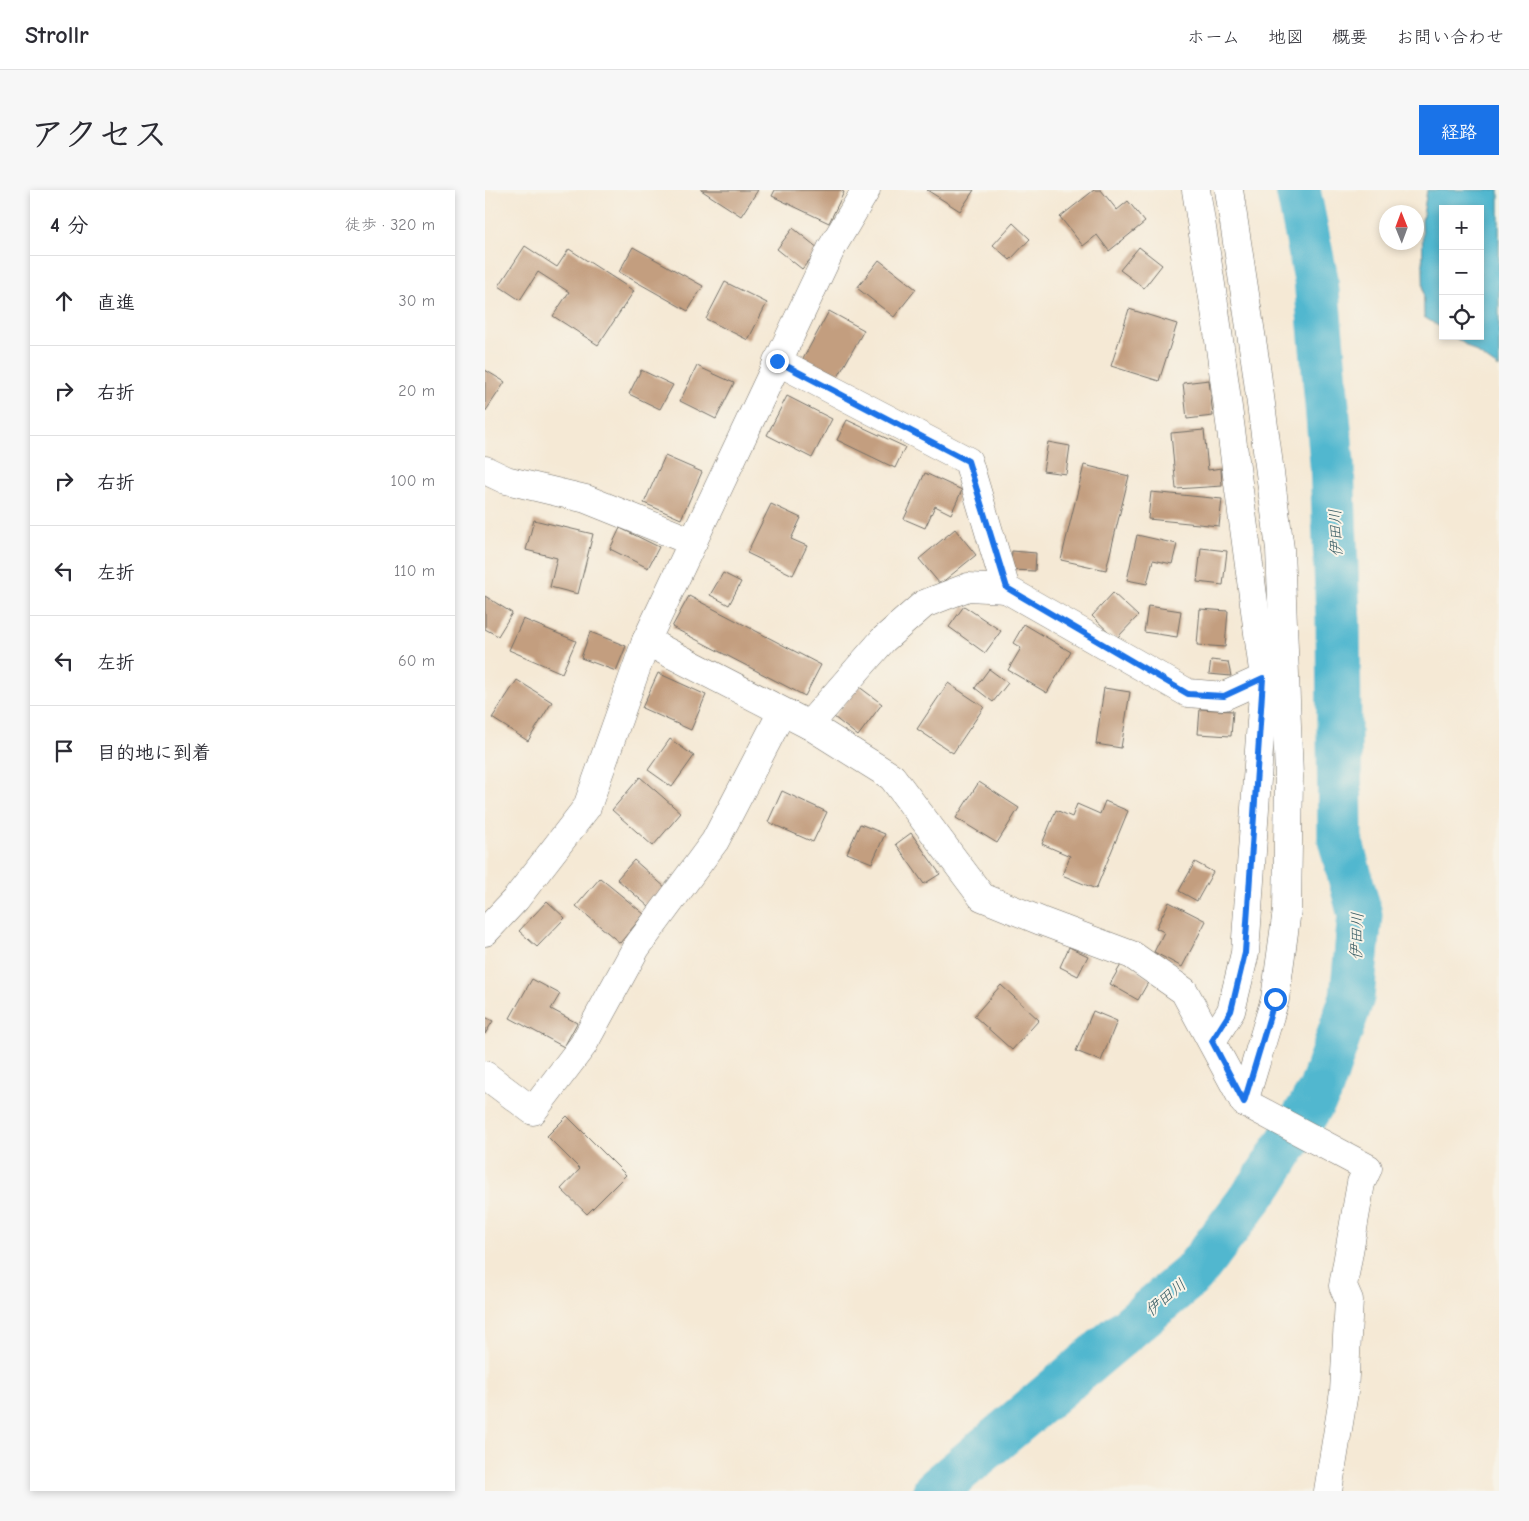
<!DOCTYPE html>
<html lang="ja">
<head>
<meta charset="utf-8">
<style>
  body { margin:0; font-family:"Comic Neue","Klee One",sans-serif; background:#f7f7f7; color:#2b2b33 }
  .controls { position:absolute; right:15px; top:15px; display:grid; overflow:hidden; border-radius:0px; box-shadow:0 2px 8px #0003 }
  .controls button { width:45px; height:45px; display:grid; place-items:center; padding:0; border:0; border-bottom:1px solid #e1e1e2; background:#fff; color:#2b2b33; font:25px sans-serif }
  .compass { position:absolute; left:894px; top:15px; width:45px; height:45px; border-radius:50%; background:#fff; box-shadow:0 2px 8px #0003; rotate:359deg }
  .stop { position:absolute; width:15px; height:15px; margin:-11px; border:4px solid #1a73e8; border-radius:50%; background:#fff }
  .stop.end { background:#1a73e8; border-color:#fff; box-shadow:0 1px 5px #0008 }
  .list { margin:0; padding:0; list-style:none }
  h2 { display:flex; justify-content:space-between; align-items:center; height:65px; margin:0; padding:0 20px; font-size:21px }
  h2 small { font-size:16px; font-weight:400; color:#7c7c81 }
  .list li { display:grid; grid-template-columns:32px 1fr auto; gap:15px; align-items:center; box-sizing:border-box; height:90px; padding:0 20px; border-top:1px solid #e1e1e2 }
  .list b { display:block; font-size:19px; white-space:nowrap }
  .list em { font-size:16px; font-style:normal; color:#7c7c81 }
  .icon { flex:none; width:28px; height:28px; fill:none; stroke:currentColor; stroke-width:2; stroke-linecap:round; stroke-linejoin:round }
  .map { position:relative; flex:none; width:1014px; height:1301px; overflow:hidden; border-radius:0px }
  header { display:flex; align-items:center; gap:30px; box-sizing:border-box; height:70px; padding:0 25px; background:#fff; border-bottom:1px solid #e1e1e2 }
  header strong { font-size:24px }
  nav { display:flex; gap:28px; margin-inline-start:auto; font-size:18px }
  .intro { display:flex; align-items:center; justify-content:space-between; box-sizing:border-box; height:120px; padding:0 30px }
  h1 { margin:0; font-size:35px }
  .button { padding:12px 22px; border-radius:0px; background:#1a73e8; color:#fff; font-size:18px; font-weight:700 }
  main { display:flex; gap:30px; padding:0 30px }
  aside { flex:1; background:#fff; border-radius:0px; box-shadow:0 2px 8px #0003 }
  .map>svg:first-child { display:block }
  .water { fill:#51b7cf; stroke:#3e717d }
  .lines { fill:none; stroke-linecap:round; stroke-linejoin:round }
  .river { stroke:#51b7cf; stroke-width:45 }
  .building { fill:#c39e7f }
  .minor-casing { stroke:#726e66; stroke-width:29 }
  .minor { stroke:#fff; stroke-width:28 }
  .route { stroke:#1a73e8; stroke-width:6 }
  .labels { text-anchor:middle; stroke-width:4; stroke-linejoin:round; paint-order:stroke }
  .water-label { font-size:16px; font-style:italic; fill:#385c64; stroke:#f7f3e8 }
</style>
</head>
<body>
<header>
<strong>Strollr</strong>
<nav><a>ホーム</a><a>地図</a><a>概要</a><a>お問い合わせ</a></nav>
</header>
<div class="intro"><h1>アクセス</h1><a class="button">経路</a></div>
<main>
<aside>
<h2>4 分<small>徒歩 · 320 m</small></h2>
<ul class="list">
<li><svg class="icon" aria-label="ahead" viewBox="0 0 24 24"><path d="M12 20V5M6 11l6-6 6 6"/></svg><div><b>直進</b></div><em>30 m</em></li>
<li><svg class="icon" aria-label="right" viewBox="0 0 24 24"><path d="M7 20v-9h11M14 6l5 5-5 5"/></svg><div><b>右折</b></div><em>20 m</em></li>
<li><svg class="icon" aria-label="right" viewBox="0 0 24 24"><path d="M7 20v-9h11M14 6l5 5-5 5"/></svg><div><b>右折</b></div><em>100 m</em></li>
<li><svg class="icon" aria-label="left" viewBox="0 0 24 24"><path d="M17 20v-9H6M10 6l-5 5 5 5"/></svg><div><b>左折</b></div><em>110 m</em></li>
<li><svg class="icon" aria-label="left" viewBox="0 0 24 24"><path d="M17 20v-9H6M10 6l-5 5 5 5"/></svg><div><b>左折</b></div><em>60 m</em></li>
<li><svg class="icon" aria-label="arrive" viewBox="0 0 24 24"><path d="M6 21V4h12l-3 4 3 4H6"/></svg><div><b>目的地に到着</b></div></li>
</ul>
</aside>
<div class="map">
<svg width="1014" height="1301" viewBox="0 0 1014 1301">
  <rect width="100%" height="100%" fill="#f7f3e8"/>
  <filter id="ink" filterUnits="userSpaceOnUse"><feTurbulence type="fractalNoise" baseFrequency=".02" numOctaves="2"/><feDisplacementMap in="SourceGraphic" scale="10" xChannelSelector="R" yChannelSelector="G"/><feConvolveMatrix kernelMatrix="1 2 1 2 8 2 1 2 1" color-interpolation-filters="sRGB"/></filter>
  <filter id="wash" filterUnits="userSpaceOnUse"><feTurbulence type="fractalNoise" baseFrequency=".0096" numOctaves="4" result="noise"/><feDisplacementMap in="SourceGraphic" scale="20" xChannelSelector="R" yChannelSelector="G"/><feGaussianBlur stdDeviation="1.12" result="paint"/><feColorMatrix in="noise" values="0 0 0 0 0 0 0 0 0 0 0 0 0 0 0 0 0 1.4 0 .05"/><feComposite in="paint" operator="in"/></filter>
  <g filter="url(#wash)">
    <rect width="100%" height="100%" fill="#f5e9d5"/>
    <polygon class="water" points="942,0 1014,0 1014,178 968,146 995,146 995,19 958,19 958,139 939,127 937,31"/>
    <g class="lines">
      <polyline class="river" points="450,1301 708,1084 778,992 835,901 867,807 875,725 855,649 853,430 847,273 831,89 813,0"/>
    </g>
    <g id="blocks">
      <g class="building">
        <polygon points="216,0 273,0 256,26"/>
        <polygon points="290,0 355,0 359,2 344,33 287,6"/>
        <polygon points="442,0 489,0 475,21"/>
        <polygon points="609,0 616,0 632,20 643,11 660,32 624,61 612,45 598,56 575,27"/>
        <polygon points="528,33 545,49 525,70 508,55"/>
        <polygon points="308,38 334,59 317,79 292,59"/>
        <polygon points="40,56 72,77 84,59 149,101 113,155 68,126 84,102 53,82 35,110 14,96"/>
        <polygon points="148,57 218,96 203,121 134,82"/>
        <polygon points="654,57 677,75 659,98 635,80"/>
        <polygon points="394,70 431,99 409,127 372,98"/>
        <polygon points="240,92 282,113 263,150 221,129"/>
        <polygon points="644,119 692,134 674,191 626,176"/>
        <polygon points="344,121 379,140 353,187 318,169"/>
        <polygon points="212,176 249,193 231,229 195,211"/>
        <polygon points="0,180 20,192 0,222"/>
        <polygon points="156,180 188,195 175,219 144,204"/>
        <polygon points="724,190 728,226 702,229 698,193"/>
        <polygon points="302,206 347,229 327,268 282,245"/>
        <polygon points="362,230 420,257 410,278 352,250"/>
        <polygon points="719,240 723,280 736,278 737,296 691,299 686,243"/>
        <polygon points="563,252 585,256 581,284 558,281"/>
        <polygon points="180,266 217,282 196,329 159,313"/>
        <polygon points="599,275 644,286 621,380 576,370"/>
        <polygon points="440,283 477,300 466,324 450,316 440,338 419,329"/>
        <polygon points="666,302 737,309 734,336 663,329"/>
        <polygon points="286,314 316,328 306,349 322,356 308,385 262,363"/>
        <polygon points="49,330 108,344 93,404 65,397 72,368 41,360"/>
        <polygon points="135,338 174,357 163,378 125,359"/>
        <polygon points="470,339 491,365 455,394 434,369"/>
        <polygon points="652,345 692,354 687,374 668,370 662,394 642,390"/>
        <polygon points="716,358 742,361 738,395 712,392"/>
        <polygon points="527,361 551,363 550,381 525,380"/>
        <polygon points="238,383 256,392 244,415 225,405"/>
        <polygon points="628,403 653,426 631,449 607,426"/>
        <polygon points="0,406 27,423 13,446 0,439"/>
        <polygon points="204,406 336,475 320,506 187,437"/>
        <polygon points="479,416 516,441 500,463 464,437"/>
        <polygon points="663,416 696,421 692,447 659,442"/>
        <polygon points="715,419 743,421 740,457 712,455"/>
        <polygon points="38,429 91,451 77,483 24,460"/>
        <polygon points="539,434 586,462 562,503 523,480 536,458 528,453"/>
        <polygon points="105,442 141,456 131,481 96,468"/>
        <polygon points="726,470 743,472 746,486 724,484"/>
        <polygon points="504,479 523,493 508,512 490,498"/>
        <polygon points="173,483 221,505 206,540 157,518"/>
        <polygon points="32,490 67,512 43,551 7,528"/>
        <polygon points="463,493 499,517 468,563 432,539"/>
        <polygon points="373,496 397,514 373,546 349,527"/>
        <polygon points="619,498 645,502 636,558 611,554"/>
        <polygon points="715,519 748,521 746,546 713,544"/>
        <polygon points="185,549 209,566 187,597 163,580"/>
        <polygon points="155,587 196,623 168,656 127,620"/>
        <polygon points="494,592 534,618 512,653 471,628"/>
        <polygon points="297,601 342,622 328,652 283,632"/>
        <polygon points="620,611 643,621 611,699 577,685 585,666 557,654 571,620 587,627 592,614 615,624"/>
        <polygon points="375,634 400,644 387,673 362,663"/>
        <polygon points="426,643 455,684 439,694 411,654"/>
        <polygon points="149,670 181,698 164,717 132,689"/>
        <polygon points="710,672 728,682 712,711 694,701"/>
        <polygon points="115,688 159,724 135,753 91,716"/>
        <polygon points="62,711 80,728 52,757 34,741"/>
        <polygon points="684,712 721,731 697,777 669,762 679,742 671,738"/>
        <polygon points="584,757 603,766 593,786 575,777"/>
        <polygon points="637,773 665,789 653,810 625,794"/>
        <polygon points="47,789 75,804 66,819 92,833 79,857 25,828"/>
        <polygon points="516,795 554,830 527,860 489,826"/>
        <polygon points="608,821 632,831 616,871 591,861"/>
        <polygon points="0,827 8,831 0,844"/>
        <polygon points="82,926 141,985 102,1024 76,999 95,979 62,946"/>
      </g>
    </g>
  </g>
  <g filter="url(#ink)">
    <use href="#blocks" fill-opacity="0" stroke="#726e66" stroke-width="1"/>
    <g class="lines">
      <g class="minor-casing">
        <g id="minor">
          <polyline points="711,0 730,120 779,488 760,763 746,821 727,851"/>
          <polyline points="744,0 771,176 795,359 804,586 802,720 790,809 759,912"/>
          <polyline points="292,171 483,271 521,399 703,503 739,506 779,488"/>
          <polyline points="0,280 21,290 101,309 208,352"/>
          <polyline points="161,451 324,535 407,587 497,707 556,731 647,765 699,801 759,912 883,978 876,993 858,1096 864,1110 859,1202 843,1301"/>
          <polyline points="324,535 398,450 439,414 483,397 521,399"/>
          <polyline points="0,742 31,709 102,617 161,451 346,59 381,0"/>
          <polyline points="0,885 48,921 98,855 151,758 230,651 297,522"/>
        </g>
      </g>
      <use href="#minor" class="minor"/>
    </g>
  </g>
  <g class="lines" filter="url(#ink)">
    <polyline class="route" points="292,171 483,271 522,398 703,504 739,506 778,488 760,763 746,821 727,851 759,912 790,809"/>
  </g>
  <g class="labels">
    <g class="water-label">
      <text transform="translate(850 343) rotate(-92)" y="6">伊田川</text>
      <text transform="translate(871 746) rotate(-88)" y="6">伊田川</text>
      <text transform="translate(680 1107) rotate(-40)" y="6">伊田川</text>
    </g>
  </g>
</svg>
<div class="controls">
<button>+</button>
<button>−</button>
<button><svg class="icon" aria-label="locate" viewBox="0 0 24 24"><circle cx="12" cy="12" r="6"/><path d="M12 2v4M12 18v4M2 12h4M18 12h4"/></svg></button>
</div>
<svg class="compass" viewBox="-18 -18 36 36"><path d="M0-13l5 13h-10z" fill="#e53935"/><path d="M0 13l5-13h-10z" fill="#7c7c81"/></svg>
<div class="stop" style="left:790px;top:809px"></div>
<div class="stop end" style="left:292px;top:171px"></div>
</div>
</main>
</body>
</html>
